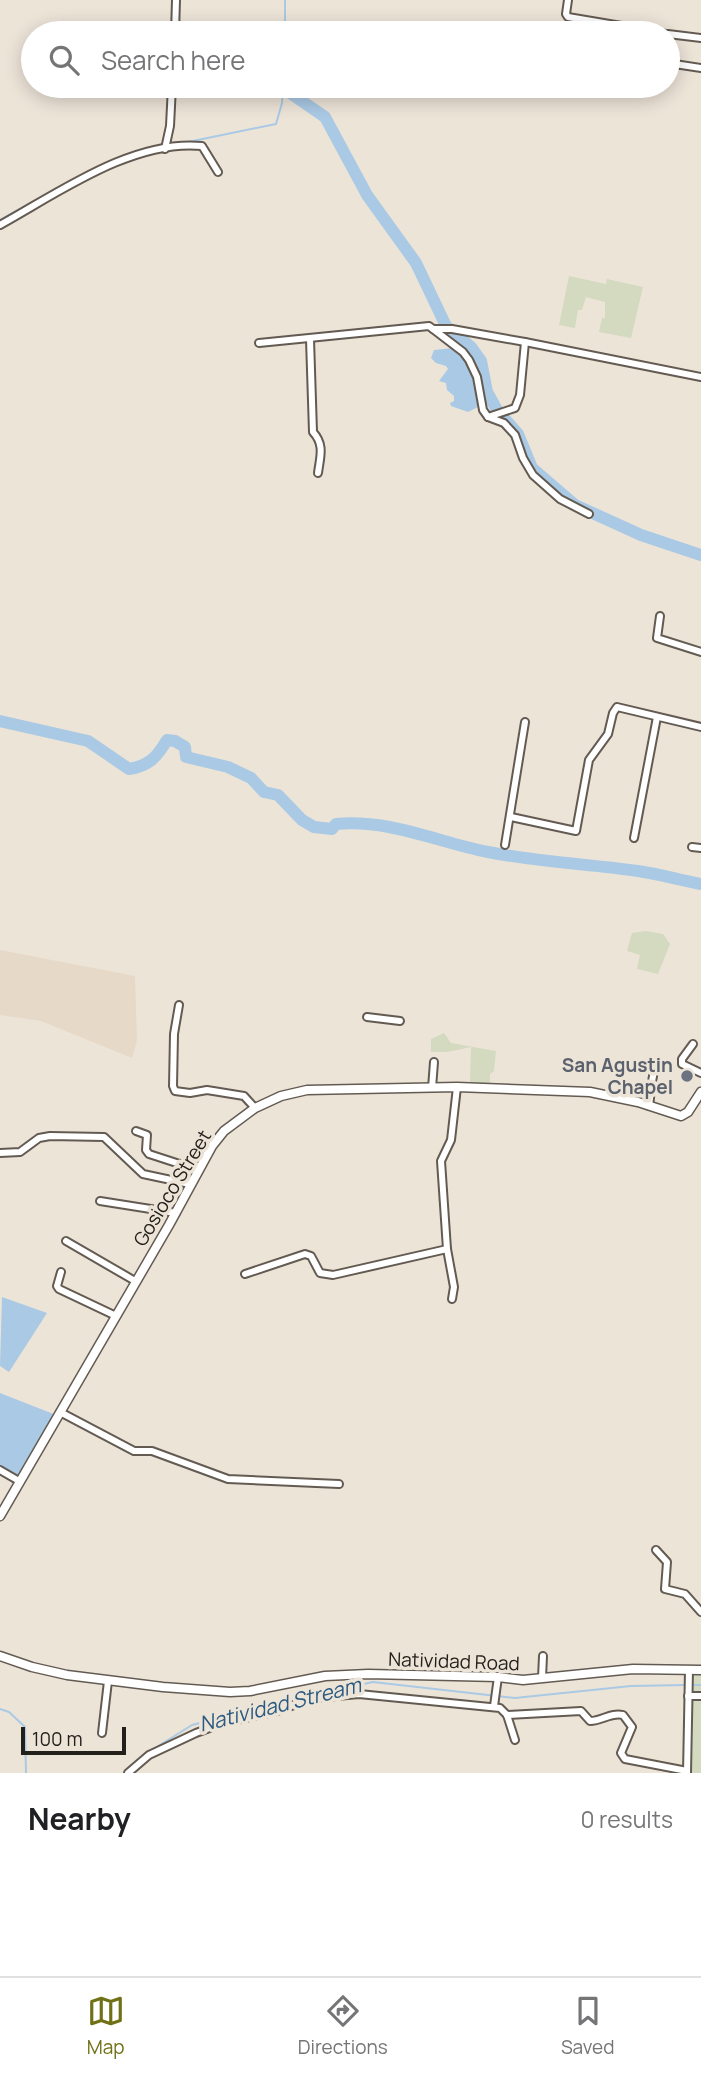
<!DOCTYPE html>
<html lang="en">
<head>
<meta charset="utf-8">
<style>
  body { margin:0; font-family:Manrope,sans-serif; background:#f2f2f2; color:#202124 }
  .scale { position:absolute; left:21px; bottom:18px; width:105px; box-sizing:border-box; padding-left:7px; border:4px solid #23201c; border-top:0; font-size:19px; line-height:24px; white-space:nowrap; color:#23201c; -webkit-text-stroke:5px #ede4d8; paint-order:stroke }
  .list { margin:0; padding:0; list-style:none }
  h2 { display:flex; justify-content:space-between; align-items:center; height:91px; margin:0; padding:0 28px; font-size:30px }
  h2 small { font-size:23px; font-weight:400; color:#757577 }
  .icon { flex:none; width:38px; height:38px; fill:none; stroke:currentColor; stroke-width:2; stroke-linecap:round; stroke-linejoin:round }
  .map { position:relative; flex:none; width:701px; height:1773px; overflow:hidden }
  .search { position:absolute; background:#fff; box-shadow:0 4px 18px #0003; left:21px; right:21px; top:21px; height:77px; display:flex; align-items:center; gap:18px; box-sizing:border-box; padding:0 24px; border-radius:38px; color:#757577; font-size:26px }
  .sheet { height:203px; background:#fff }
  nav { display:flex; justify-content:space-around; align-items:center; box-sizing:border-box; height:98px; border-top:2px solid #e0e0e0; background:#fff; font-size:19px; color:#757577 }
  nav a { display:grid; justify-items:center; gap:4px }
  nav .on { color:#707116 }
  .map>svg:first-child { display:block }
  .built { fill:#e7d9c7 }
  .green { fill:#d3dac0 }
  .water { fill:#aac9e4 }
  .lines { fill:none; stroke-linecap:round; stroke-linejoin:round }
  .stream { stroke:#aac9e4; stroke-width:2 }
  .river { stroke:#aac9e4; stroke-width:12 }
  .minor-casing { stroke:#635b52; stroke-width:10 }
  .tertiary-casing { stroke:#635b52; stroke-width:11 }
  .minor { stroke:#fff; stroke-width:6 }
  .tertiary { stroke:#fff; stroke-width:8 }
  .worship-dot { fill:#6b7280; stroke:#ede4d8; stroke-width:2.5 }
  .labels { text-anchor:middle; stroke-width:7; stroke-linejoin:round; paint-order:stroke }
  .worship-label { font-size:19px; font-weight:bold; fill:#5b616d; stroke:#ede4d8; text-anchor:end }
  .street-label { font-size:19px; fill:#23201c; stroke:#ede4d8 }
  .water-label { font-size:21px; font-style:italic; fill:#2b5a80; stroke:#ede4d8 }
</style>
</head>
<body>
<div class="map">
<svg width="701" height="1773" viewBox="0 0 701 1773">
  <rect width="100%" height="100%" fill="#ede4d8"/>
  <polygon class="built" points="0,950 135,976 137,1040 132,1058 41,1021 0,1015"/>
  <g class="green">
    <polygon points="569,276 606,284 607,279 643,287 631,338 599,332 602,318 605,318 605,302 586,297 582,310 578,310 575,328 559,325"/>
    <polygon points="646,931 663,934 670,944 658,974 637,969 640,955 627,951 632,933"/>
    <polygon points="444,1033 451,1043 496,1051 494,1071 490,1074 490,1084 470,1082 471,1047 447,1052 431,1052 431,1039"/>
    <polygon points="693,1675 701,1675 701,1773 692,1773"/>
  </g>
  <g class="water">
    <path d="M 453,348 C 470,362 474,382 479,403 L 478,407 L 468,412 L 451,406 L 450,403 L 454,401 L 454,396 L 447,390 L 446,383 L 439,381 L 448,369 L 446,366 L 436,363 L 431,358 L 434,350 Z"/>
    <polygon points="2,1297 47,1313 9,1372 0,1366"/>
    <polygon points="0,1393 56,1415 17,1478 0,1468"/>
  </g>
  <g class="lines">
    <g class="stream">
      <polyline points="285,0 285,33"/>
      <polyline points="183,143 276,124 282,103 283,86"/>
      <polyline points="95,168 132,153"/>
      <polyline points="0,220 44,196"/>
      <polyline points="691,1685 701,1685"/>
      <polyline points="0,1709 9,1712 25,1727 26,1773"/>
      <polyline points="152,1750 192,1725 292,1699 373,1682 515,1698 631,1686 686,1685"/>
      <polyline points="125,1773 144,1755"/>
    </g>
    <g class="river">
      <polyline points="283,88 325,117 367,195 416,263 446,326 471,347 481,361 487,392 497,410 518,434 532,468 575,505 641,535 701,555"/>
      <path d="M 0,721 L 88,741 L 129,769 C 149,766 157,757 167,740 L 175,741 L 185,747 L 186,757 L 228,767 L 251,778 L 264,792 L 278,795 L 302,820 L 314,827 L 332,829 L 336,824 C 390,819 437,842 488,852 C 538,862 588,864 638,871 C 659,874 680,880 701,884"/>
    </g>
    <g class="minor-casing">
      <g id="minor">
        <polyline points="568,0 566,14 568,17 663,33"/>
        <polyline points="175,33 176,0"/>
        <polyline points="668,34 701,38"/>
        <polyline points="668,63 701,68"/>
        <polyline points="165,149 170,126 172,86"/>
        <path d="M 0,225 C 58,193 133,139 202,146 L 218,172"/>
        <polyline points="433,329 463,352 469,360 477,377 483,410 488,417 504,423 515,435 523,458 533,475 560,499 589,514"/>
        <path d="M 310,339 L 313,432 C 325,445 320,457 318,473"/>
        <polyline points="259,343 429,326 433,329 452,329 525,342 701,377"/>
        <polyline points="488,417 515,408 520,395 525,342"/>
        <polyline points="660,616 657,638 701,652"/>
        <polyline points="511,817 576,831 589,760 608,734 613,713 617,707 701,727"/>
        <polyline points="634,838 657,717"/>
        <polyline points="505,845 525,722"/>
        <polyline points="692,847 701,848"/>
        <polyline points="179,1005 174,1034 173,1086 175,1091 190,1093 207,1090 244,1096 255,1108"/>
        <polyline points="367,1017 400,1021"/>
        <polyline points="693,1044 682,1059 682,1064 701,1073"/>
        <polyline points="432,1088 434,1062"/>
        <path d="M 649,1106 C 651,1092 651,1081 655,1068"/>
        <polyline points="136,1131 147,1135 146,1150 149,1154 198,1170"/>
        <polyline points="0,1153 20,1152 39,1138 50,1136 104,1137 143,1174 190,1184"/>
        <polyline points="100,1201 176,1213"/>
        <polyline points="66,1241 135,1281"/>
        <polyline points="447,1249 441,1161 451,1140 457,1087"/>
        <polyline points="61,1272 57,1286 59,1289 116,1316"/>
        <polyline points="245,1274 305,1254 311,1256 320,1273 333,1275 447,1249 454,1287 452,1299"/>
        <polyline points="60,1412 134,1451 152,1451 228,1479 339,1484"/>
        <polyline points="0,1470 19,1481"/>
        <polyline points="656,1550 667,1562 665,1589 685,1594 701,1612"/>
        <polyline points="542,1678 543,1656"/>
        <polyline points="688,1696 701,1696"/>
        <polyline points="494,1706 498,1677"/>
        <path d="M 507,1715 L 581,1711 L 590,1721 C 602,1721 611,1712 623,1715 L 632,1727 L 621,1753 L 625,1759 L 687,1771"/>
        <polyline points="102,1733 108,1681"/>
        <polyline points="128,1773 149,1755 196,1733 223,1723 277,1711 314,1698 359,1694 500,1708 507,1715 515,1740"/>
        <polyline points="687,1773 689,1670"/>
      </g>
    </g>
    <g class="tertiary-casing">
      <g id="tertiary">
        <polyline points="0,1516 169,1225 212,1146 224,1131 255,1108 281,1096 307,1090 457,1087 590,1092 638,1102 681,1116 688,1112 701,1092"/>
        <polyline points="0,1656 32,1667 67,1675 163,1687 230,1692 250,1691 325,1676 368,1674 498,1677 523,1680 633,1669 701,1670"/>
      </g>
    </g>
    <use href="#minor" class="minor"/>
    <use href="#tertiary" class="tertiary"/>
  </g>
  <circle class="worship-dot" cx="687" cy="1076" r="7"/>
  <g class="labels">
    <g class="worship-label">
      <text x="673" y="1072">San Agustin<tspan x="673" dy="22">Chapel</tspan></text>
    </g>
    <g class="street-label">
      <text transform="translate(172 1188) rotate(-59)" y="7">Gosioco Street</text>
      <text transform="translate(454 1661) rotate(2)" y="7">Natividad Road</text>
    </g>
    <g class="water-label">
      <text transform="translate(280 1705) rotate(-14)" y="7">Natividad Stream</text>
    </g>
  </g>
</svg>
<div class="scale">100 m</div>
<div class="search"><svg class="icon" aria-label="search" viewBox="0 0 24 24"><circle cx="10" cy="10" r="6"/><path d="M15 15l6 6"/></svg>Search here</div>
</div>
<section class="sheet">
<h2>Nearby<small>0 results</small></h2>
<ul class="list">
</ul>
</section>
<nav>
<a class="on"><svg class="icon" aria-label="map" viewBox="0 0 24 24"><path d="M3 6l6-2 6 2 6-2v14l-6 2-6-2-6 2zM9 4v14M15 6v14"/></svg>Map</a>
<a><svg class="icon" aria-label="directions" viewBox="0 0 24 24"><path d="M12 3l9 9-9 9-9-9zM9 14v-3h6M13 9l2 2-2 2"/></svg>Directions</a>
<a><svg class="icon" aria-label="saved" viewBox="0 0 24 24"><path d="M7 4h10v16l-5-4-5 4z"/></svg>Saved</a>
</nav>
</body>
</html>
